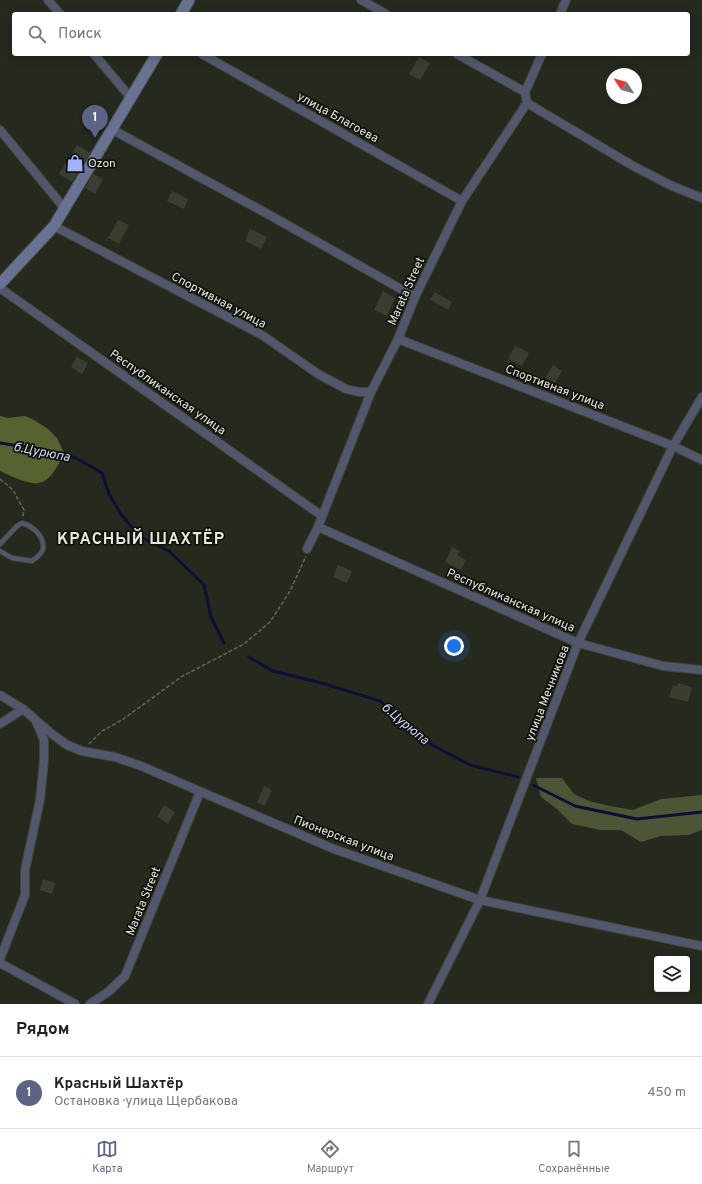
<!DOCTYPE html>
<html lang="ru">
<head>
<meta charset="utf-8">
<style>
  body { margin:0; font-family:Overpass,sans-serif; background:#f6f6f6; color:#222 }
  .controls { position:absolute; right:12px; bottom:12px; display:grid; overflow:hidden; border-radius:4px; box-shadow:0 2px 10px #0003 }
  .controls button { width:36px; height:36px; display:grid; place-items:center; padding:0; border:0; border-bottom:1px solid #e0e0e0; background:#fff; color:#222; font:20px sans-serif }
  .compass { position:absolute; left:606px; top:68px; width:36px; height:36px; border-radius:50%; background:#fff; box-shadow:0 2px 10px #0003; rotate:306deg }
  .you { position:absolute; left:454px; top:646px; width:14px; height:14px; margin:-10px; border:3px solid #fff; border-radius:50%; background:#1a73e8; box-shadow:0 0 0 6px #1a73e833 }
  .badge { display:grid; place-items:center; width:26px; height:26px; border-radius:50%; background:#5c6385; color:#fff; font-size:13px; font-weight:700 }
  .pin { position:absolute; translate:-50% -33px; filter:drop-shadow(0 1px 2px #0008) }
  .pin::after { content:''; position:absolute; top:21px; width:14px; height:12px; background:inherit; clip-path:polygon(0 0,100% 0,50% 100%) }
  .list { margin:0; padding:0; list-style:none }
  h2 { display:flex; justify-content:space-between; align-items:center; height:52px; margin:0; padding:0 16px; font-size:17px }
  h2 small { font-size:13px; font-weight:400; color:#767676 }
  .list li { display:grid; grid-template-columns:26px 1fr auto; gap:12px; align-items:center; box-sizing:border-box; height:72px; padding:0 16px; border-top:1px solid #e0e0e0 }
  .list b { display:block; font-size:15px; white-space:nowrap }
  .list p { margin:0; font-size:13px; white-space:nowrap; color:#767676 }
  .list em { font-size:13px; font-style:normal; color:#767676 }
  .icon { flex:none; width:22px; height:22px; fill:none; stroke:currentColor; stroke-width:2; stroke-linecap:round; stroke-linejoin:round }
  .map { position:relative; flex:none; width:702px; height:1004px; overflow:hidden }
  .search { position:absolute; background:#fff; box-shadow:0 2px 10px #0003; left:12px; right:12px; top:12px; height:44px; display:flex; align-items:center; gap:10px; box-sizing:border-box; padding:0 14px; border-radius:4px; color:#767676; font-size:15px }
  .sheet { height:124px; background:#fff }
  nav { display:flex; justify-content:space-around; align-items:center; box-sizing:border-box; height:56px; border-top:1px solid #e0e0e0; background:#fff; font-size:11px; color:#767676 }
  nav a { display:grid; justify-items:center; gap:2px }
  nav .on { color:#5c6385 }
  .map>svg:first-child { display:block }
  .green { fill:#4c5636 }
  .forest { fill:#566330 }
  .lines { fill:none; stroke-linecap:round; stroke-linejoin:round }
  .stream { stroke:#0d0f37; stroke-width:3 }
  .building { fill:#3a3e31 }
  .lane-casing { stroke:#414439; stroke-width:6 }
  .street-casing { stroke:#414439; stroke-width:10 }
  .secondary-casing { stroke:#414439; stroke-width:13 }
  .path { stroke:#63655b; stroke-width:1.5; stroke-dasharray:4 2; stroke-linecap:butt }
  .lane { stroke:#52576c; stroke-width:4 }
  .street { stroke:#52576c; stroke-width:8 }
  .secondary { stroke:#6a7293; stroke-width:11 }
  .labels { text-anchor:middle; stroke-width:3.5; stroke-linejoin:round; paint-order:stroke }
  .street-label { font-size:12px; fill:#e5e7df; stroke:#10110c }
  .poi-label { font-size:12px; fill:#e5e7df; stroke:#10110c; text-anchor:start }
  .water-label { font-size:13px; font-style:italic; fill:#cfd7f6; stroke:#10110c }
  .district-label { font-size:16px; font-weight:bold; letter-spacing:1px; fill:#e5e7df; stroke:#10110c }
</style>
</head>
<body>
<div class="map">
<svg width="702" height="1004" viewBox="0 0 702 1004">
  <rect width="100%" height="100%" fill="#26291e"/>
  <polygon class="green" points="536,778 562,778 574,794 589,801 610,806 633,810 661,799 702,795 702,830 689,835 661,836 641,842 621,830 601,830 572,824 557,809 541,797"/>
  <path class="forest" d="M 0,416 L 8,418 L 25,416 L 34,420 L 48,429 L 57,438 L 64,453 C 46,493 35,487 0,471 Z"/>
  <g class="lines">
    <g class="stream">
      <polyline points="0,443 39,449 76,458 102,473 109,494 121,514 140,537 169,551 204,585 211,617 224,643"/>
      <polyline points="249,657 273,671 325,684 380,701 425,741 470,765 518,777"/>
      <polyline points="533,785 575,806 637,819 702,812"/>
    </g>
  </g>
  <g class="building">
    <polygon points="419,57 430,63 420,80 409,74"/>
    <polygon points="77,145 90,153 72,182 59,174"/>
    <polygon points="93,174 103,179 95,194 85,188"/>
    <polygon points="172,191 188,199 184,209 167,201"/>
    <polygon points="118,220 129,225 119,244 108,238"/>
    <polygon points="250,229 267,237 261,249 245,241"/>
    <polygon points="383,291 395,298 387,316 374,310"/>
    <polygon points="435,292 452,302 448,310 430,300"/>
    <polygon points="515,346 529,353 522,366 508,359"/>
    <polygon points="77,357 88,363 82,374 71,367"/>
    <polygon points="553,365 562,371 555,383 545,378"/>
    <polygon points="452,547 460,551 457,555 466,560 461,570 445,562"/>
    <polygon points="338,565 352,571 347,583 333,577"/>
    <polygon points="678,683 692,687 688,702 669,697 673,685 677,686"/>
    <polygon points="264,786 272,790 265,806 257,802"/>
    <polygon points="164,805 175,812 168,824 157,817"/>
    <polygon points="43,879 55,883 52,894 40,890"/>
  </g>
  <g class="lines">
    <g class="lane-casing">
      <path id="lane" d="M 0,544 L 17,526 L 22,523 C 33,526 45,537 43,549 C 42,554 36,558 32,561 L 12,558 L 0,551"/>
    </g>
    <g class="street-casing">
      <g id="street">
        <polyline points="48,0 60,14"/>
        <polyline points="361,0 386,14"/>
        <polyline points="560,14 566,0"/>
        <polyline points="94,54 131,98"/>
        <polyline points="202,54 462,201"/>
        <polyline points="457,54 525,92"/>
        <polyline points="527,103 635,167 672,186 702,198"/>
        <polyline points="0,130 65,209"/>
        <polyline points="113,130 266,213 415,297"/>
        <polyline points="54,226 262,335 318,374 346,389 359,392 371,392"/>
        <polyline points="0,288 322,516"/>
        <polyline points="398,339 673,446 702,460"/>
        <polyline points="318,527 578,643 663,666 702,670"/>
        <polyline points="307,549 318,527 371,392 398,339 415,297 462,201 527,103 525,92 542,54"/>
        <polyline points="0,695 23,709 52,734 67,745 82,751 115,757 141,766 334,849 480,900 702,946"/>
        <polyline points="0,724 23,709"/>
        <polyline points="0,959 25,895 25,870 40,800 44,761 44,740 36,721"/>
        <polyline points="0,963 75,1004"/>
        <polyline points="90,1004 108,992 125,976 200,792"/>
        <polyline points="428,1004 480,900 578,643 673,446 702,397"/>
      </g>
    </g>
    <g class="secondary-casing">
      <g id="secondary">
        <polyline points="181,14 189,0"/>
        <polyline points="0,284 54,226 157,54"/>
      </g>
    </g>
    <g class="path">
      <polyline points="0,479 13,490 24,510 23,516"/>
      <polyline points="89,744 102,731 122,720 181,677 244,644 270,622 290,591 306,556"/>
    </g>
    <use href="#lane" class="lane"/>
    <use href="#street" class="street"/>
    <use href="#secondary" class="secondary"/>
  </g>
  <defs>
    <g id="shop-bare" transform="scale(1.38)"><path d="M-5-2.5h2.3a2.7 3.5 0 0 1 5.4 0H5L5.5 6h-11ZM-1.5-2.5h3a1.5 2.3 0 0 0-3 0Z" fill="#a2b2fd" stroke="#10110c" stroke-width="2.5" paint-order="stroke"/></g>
  </defs>
  <g fill-rule="evenodd">
    <use href="#shop-bare" x="75" y="163"/>
  </g>
  <g class="labels">
    <g class="street-label">
      <text transform="translate(338 117) rotate(29)" y="4">улица Благоева</text>
      <text transform="translate(406 291) rotate(-66)" y="4">Marata Street</text>
      <text transform="translate(219 300) rotate(28)" y="4">Спортивная улица</text>
      <text transform="translate(555 387) rotate(21)" y="4">Спортивная улица</text>
      <text transform="translate(168 392) rotate(35)" y="4">Республиканская улица</text>
      <text transform="translate(511 600) rotate(24)" y="4">Республиканская улица</text>
      <text transform="translate(547 693) rotate(-69)" y="4">улица Мечникова</text>
      <text transform="translate(344 838) rotate(21)" y="4">Пионерская улица</text>
      <text transform="translate(143 901) rotate(-68)" y="4">Marata Street</text>
    </g>
    <g class="poi-label">
      <text x="88" y="167">Ozon</text>
    </g>
    <g class="water-label">
      <text transform="translate(42 451) rotate(11)" y="5">б.Цурюпа</text>
      <text transform="translate(406 723) rotate(40)" y="5">б.Цурюпа</text>
    </g>
    <g class="district-label">
      <text x="141" y="544">КРАСНЫЙ ШАХТЁР</text>
    </g>
  </g>
</svg>
<div class="controls">
<button><svg class="icon" aria-label="layers" viewBox="0 0 24 24"><path d="M12 4l9 5-9 5-9-5zM3 14l9 5 9-5"/></svg></button>
</div>
<svg class="compass" viewBox="-18 -18 36 36"><path d="M0-13l5 13h-10z" fill="#e53935"/><path d="M0 13l5-13h-10z" fill="#767676"/></svg>
<div class="you"></div>
<div class="pin badge" style="left:95px;top:138px">1</div>
<div class="search"><svg class="icon" aria-label="search" viewBox="0 0 24 24"><circle cx="10" cy="10" r="6"/><path d="M15 15l6 6"/></svg>Поиск</div>
</div>
<section class="sheet">
<h2>Рядом<small></small></h2>
<ul class="list">
<li><span class="badge">1</span><div><b>Красный Шахтёр</b><p>Остановка · улица Щербакова</p></div><em>450 m</em></li>
</ul>
</section>
<nav>
<a class="on"><svg class="icon" aria-label="map" viewBox="0 0 24 24"><path d="M3 6l6-2 6 2 6-2v14l-6 2-6-2-6 2zM9 4v14M15 6v14"/></svg>Карта</a>
<a><svg class="icon" aria-label="directions" viewBox="0 0 24 24"><path d="M12 3l9 9-9 9-9-9zM9 14v-3h6M13 9l2 2-2 2"/></svg>Маршрут</a>
<a><svg class="icon" aria-label="saved" viewBox="0 0 24 24"><path d="M7 4h10v16l-5-4-5 4z"/></svg>Сохранённые</a>
</nav>
</body>
</html>
